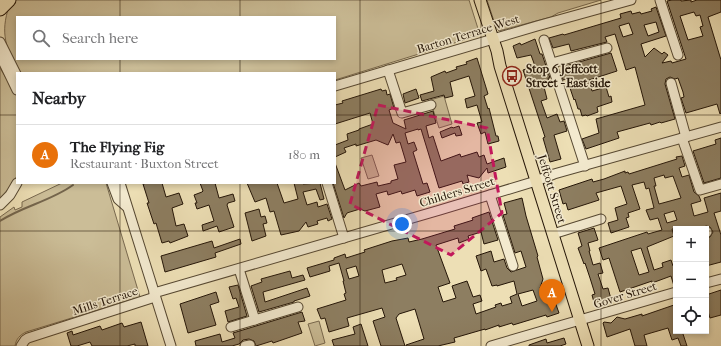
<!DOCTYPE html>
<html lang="en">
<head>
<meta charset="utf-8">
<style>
  body { margin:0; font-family:"IM FELL French Canon",serif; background:#f2f2f2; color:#202124 }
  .controls { position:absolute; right:12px; bottom:12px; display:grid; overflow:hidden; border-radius:0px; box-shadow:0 2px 6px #0003 }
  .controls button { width:36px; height:36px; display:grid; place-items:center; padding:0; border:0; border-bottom:1px solid #e0e0e0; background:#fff; color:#202124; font:20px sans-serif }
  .you { position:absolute; left:402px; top:224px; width:14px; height:14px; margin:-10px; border:3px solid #fff; border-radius:50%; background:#1a73e8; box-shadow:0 0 0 6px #1a73e833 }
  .badge { display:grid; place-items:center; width:26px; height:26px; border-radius:50%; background:#d93025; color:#fff; font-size:13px; font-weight:700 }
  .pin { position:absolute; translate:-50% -33px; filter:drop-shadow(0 1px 2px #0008) }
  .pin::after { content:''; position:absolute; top:21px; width:14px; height:12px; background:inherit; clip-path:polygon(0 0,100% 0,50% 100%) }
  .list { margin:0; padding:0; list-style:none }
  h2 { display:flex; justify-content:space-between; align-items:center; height:52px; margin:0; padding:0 16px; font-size:17px }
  h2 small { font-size:13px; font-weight:400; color:#757577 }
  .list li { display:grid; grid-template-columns:26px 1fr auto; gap:12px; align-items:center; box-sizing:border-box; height:60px; padding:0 16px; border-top:1px solid #e0e0e0 }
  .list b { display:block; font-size:15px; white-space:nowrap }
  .list p { margin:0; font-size:13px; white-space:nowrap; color:#757577 }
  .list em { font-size:13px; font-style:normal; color:#757577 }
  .icon { flex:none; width:22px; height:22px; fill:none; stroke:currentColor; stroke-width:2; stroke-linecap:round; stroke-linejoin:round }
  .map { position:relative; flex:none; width:721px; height:346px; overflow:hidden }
  .search { position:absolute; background:#fff; box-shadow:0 2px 6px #0003; left:16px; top:16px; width:320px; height:44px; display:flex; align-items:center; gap:10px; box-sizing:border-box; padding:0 14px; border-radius:0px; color:#757577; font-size:15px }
  .panel { position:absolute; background:#fff; box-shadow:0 2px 6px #0003; left:16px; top:72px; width:320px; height:112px; border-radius:0px }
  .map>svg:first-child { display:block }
  .green { fill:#cbbd97; stroke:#78694f; fill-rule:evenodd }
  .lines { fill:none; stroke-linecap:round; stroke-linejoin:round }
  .stream { stroke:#74654c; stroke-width:2 }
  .building { fill:#8d7e61; stroke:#241507; fill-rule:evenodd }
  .minor-casing { stroke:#564832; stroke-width:11 }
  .major-casing { stroke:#241507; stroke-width:13 }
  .highway-casing { stroke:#241507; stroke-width:15 }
  .minor { stroke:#f3eacf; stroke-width:9 }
  .major { stroke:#eddfb5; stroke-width:11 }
  .highway { stroke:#eddfb5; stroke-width:13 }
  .marked { fill:#c2185b; fill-opacity:0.2; stroke:#c2185b; stroke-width:3; stroke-dasharray:8 5; stroke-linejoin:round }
  .grid { fill:none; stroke:#241507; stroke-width:1; stroke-opacity:0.55 }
  .labels { text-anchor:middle; stroke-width:3; stroke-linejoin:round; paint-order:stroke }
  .street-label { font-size:12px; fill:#241507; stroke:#f3eacf }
  .poi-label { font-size:12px; font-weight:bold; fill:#241507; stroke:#f3eacf; text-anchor:start }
</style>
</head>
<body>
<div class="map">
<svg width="721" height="346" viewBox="0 0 721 346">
  <rect width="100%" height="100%" fill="#eddfb5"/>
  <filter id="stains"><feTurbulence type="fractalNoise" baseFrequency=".005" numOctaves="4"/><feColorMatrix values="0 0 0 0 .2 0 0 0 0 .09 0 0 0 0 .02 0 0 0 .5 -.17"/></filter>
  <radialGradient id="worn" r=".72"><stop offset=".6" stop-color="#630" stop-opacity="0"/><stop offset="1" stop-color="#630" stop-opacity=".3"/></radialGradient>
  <g class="green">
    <path d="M 11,0 L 469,0 L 480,35 L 335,80 L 335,73 L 18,73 C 4,43 0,31 11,0 ZM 17,17 L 335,17 L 335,59 L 17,59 Z"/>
    <polygon points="487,0 601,0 558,13 551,17 499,31 496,27"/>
    <polygon points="0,68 17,96 17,176 10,187 0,199"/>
    <polygon points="444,96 452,124 439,128 430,100"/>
    <polygon points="372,155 379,176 368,179 361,158"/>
    <path d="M 62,183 L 106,183 L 140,297 L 26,332 C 20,335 16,339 15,346 L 0,346 L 0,217 L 14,207 L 15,210 L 22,207 L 22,202 Z"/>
    <polygon points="319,321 325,343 315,346 308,324"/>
  </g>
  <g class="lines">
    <path class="stream" d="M 0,221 C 23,206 51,201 73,185"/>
  </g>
  <g class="building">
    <path d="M 672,0 L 681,0 L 681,1 L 691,0 L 691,2 L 697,0 L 721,0 L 721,12 L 708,17 L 721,60 L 721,113 L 720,114 L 717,104 L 686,113 L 681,98 L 684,97 L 683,92 L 678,78 L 675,79 L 670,77 L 666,79 L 665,84 L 675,119 L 661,123 L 660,122 L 651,125 L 650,123 L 617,132 L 619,138 L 586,149 L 582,139 L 599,133 L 596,119 L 645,105 L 635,67 L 626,70 L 615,34 L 605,37 L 607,42 L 571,51 L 569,44 L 553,48 L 549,38 L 563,34 L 564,35 L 621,18 L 620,14 L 631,11 L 632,14 L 640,12 L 641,14 L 652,11 L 651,9 L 656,7 L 666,36 L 641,44 L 645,57 L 654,48 L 662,54 L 664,52 L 668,55 L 662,63 L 671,61 L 672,63 L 686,59 L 667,1 ZM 694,12 L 696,16 L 700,15 L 703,26 L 700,27 L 703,36 L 688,40 L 680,16 ZM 656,22 L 659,32 L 648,36 L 644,25 ZM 629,23 L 633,34 L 623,37 L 619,26 Z"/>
    <polygon points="535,39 540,54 542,54 550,78 548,78 549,81 543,83 547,99 541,101 547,118 557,114 560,122 564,121 567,131 554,135 561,159 550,162 543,138 545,137 523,70 535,66 531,55 517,58 513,46 520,43 521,45"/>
    <polygon points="611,53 617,71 589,80 592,91 606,87 609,97 611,96 612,102 597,107 598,112 587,116 586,115 582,116 580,109 578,109 575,99 574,100 567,79 563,80 561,72 566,70 565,66"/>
    <polygon points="477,58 488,94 484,96 488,109 489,108 496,136 498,136 499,141 488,144 485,132 481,134 477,123 482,122 477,105 467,108 465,99 475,96 469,76 450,82 453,96 445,98 444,95 422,101 420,95 434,91 431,77 445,71 446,73 457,69 456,67 467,64 466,62"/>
    <polygon points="381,89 382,91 386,90 387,95 390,94 394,108 389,110 393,123 406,129 404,120 433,111 436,123 426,126 429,138 433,136 441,161 460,154 461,157 477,152 479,157 484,155 487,164 504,158 506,167 488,173 487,168 479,178 467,175 469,182 463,184 462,181 439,188 421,129 418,130 418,129 405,133 408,144 414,142 417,150 413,152 423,184 427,183 430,192 417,196 415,190 402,194 401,191 388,195 387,191 376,194 380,207 365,211 360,209 350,212 347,213 344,218 333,183 335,183 335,163 345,190 359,183 361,186 377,182 378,186 391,183 391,181 398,179 394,165 406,162 400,142 396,143 393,134 388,145 376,140 356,146 356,144 344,148 346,152 335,157 335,145 348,140 347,134 359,130 359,129 373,124 370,113 335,124 335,105 343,103 342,101"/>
    <polygon points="416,89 419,98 405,103 403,94"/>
    <polygon points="459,126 462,135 456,136 455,133 442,138 440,132 452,127 453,128"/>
    <polygon points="721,138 721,178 704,183 693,151 716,144 715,140"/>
    <path d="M 682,156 L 685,166 L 679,168 L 682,177 L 689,175 L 694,192 L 699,196 L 701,201 L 691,204 L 694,216 L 708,212 L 704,198 L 721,193 L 721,211 L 714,213 L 721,235 L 721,262 L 706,266 L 706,238 L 710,237 L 713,232 L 710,227 L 706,226 L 701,229 L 672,229 L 674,236 L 647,247 L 654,270 L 663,267 L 662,263 L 671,260 L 673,266 L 676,265 L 676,286 L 674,286 L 671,276 L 652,283 L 652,281 L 620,292 L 609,258 L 603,260 L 599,248 L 647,232 L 648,234 L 662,230 L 658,218 L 650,220 L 646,210 L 654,208 L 649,188 L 646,189 L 644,182 L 632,185 L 640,209 L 628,213 L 629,217 L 626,218 L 629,227 L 611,233 L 608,223 L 618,220 L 615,208 L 627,204 L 621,186 L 596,193 L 599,200 L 568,210 L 566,203 L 563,204 L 559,190 L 592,179 L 593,182 L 604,179 L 625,171 L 625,173 L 628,172 L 629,174 L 677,159 L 676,157 ZM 664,175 L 665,178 L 673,176 L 681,198 L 659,204 L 654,186 L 656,186 L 654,178 ZM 674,211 L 677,220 L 667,223 L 664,214 ZM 641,248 L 649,272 L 639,275 L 631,251 Z"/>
    <polygon points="148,183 162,183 166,197 179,193 183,204 172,208 176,226 184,224 188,236 170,243 169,241 162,243 156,223 154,224 147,203 149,203 143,184"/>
    <polygon points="200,183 215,183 219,198 233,194 235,201 228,203 227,205 234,227 219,232 217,226 203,231 202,225 214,221 209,205 197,209 195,203 197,203 194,195 202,192 203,191"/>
    <polygon points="247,183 277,183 284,203 298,199 294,183 303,183 303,184 320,183 324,199 320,200 316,189 303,192 307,205 317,202 318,207 327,204 332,219 328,221 327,218 317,221 318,224 308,227 306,222 299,231 281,235 274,211 270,212 266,198 255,202"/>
    <path d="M 522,198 L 526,216 L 538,256 L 537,257 L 543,279 L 540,288 L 549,285 L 559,313 L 547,317 L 546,315 L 513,325 L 512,323 L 499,327 L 499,325 L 485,330 L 485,329 L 454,338 L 455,342 L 438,346 L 406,346 L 406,345 L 424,339 L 415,309 L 399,314 L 396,318 L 405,346 L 381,346 L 373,321 L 385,317 L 382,308 L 347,318 L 349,326 L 329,332 L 325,318 L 321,319 L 317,309 L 346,300 L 344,294 L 346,293 L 343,281 L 344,281 L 339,263 L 329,266 L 330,271 L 310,277 L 307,268 L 334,260 L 334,258 L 345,254 L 346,258 L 365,252 L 364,250 L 392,241 L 408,238 L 409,242 L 422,239 L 455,229 L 454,226 L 470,221 L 473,220 L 472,218 L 489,212 L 498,240 L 484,244 L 481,232 L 468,236 L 469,239 L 459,243 L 458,238 L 436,245 L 450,283 L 438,287 L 443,302 L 456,298 L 452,286 L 467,281 L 473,297 L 480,295 L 482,301 L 473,304 L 476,314 L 496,307 L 495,305 L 501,303 L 502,306 L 512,303 L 510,297 L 517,294 L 514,281 L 497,286 L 497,285 L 492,286 L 486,269 L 481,271 L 476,256 L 491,251 L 494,262 L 504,259 L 507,268 L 511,272 L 526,267 L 521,251 L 515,253 L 503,215 L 507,214 L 504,203 ZM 402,264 L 406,275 L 396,278 L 397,280 L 385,283 L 382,270 ZM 356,266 L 359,276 L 349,279 L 346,269 ZM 533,290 L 537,301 L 522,306 L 518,294 Z"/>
    <polygon points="259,209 261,217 265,216 267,223 263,224 266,236 252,241 245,213"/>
    <polygon points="594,228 598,240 588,243 590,251 589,251 593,265 600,263 603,273 598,274 603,289 608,288 611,299 595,306 592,295 595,294 590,278 585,263 584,264 578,248 582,246 578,233"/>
    <polygon points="240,239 241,244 215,253 216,257 165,272 161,256 212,241 214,248"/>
    <polygon points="290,271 292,278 303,275 305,280 263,292 265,302 307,288 310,296 294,301 294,302 259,312 251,286 262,282 261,279"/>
    <polygon points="238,285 247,316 228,322 225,311 239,307 236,298 233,299 229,287"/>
    <polygon points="721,290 721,315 710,318 706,305 706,295"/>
    <polygon points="216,292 219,302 210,305 216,325 188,333 180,304"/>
    <polygon points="674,305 676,313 676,331 682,331 687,346 681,346 678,338 672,340 668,328 644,335 647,346 635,346 630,329 607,337 603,323 604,322 611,323 617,317 625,319 642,314 642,316"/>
    <polygon points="302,312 305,321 298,322 302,333 273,343 272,341 256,346 254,341 249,339 243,340 239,344 232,346 196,346 195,341 220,334 222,342 235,338 233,333"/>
    <polygon points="141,322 148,346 135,346 135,344 127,346 92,346 90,342 77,346 71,346 67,333 72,331 73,335 100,326 102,330 122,323 124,327"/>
    <polygon points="361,324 368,346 334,346 332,340 355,334 353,327"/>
    <polygon points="564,338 566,344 560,346 529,346 529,345 546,339 547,343"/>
  </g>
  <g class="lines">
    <g class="minor-casing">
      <g id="minor">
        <polyline points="660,0 678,55"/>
        <polyline points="544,40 585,166"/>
        <polyline points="0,42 17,76"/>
        <polyline points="0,55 17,90"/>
        <polyline points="552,63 607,48"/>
        <polyline points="388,70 402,113 431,105"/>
        <polyline points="671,83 686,137"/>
        <polyline points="335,86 537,26 631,0"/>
        <polyline points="682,138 700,190 721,184"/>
        <polyline points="112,183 118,199 126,206"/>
        <polyline points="120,183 171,346"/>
        <polyline points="327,183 344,238"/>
        <polyline points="490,195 513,266"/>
        <polyline points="0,205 10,195 17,183"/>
        <polyline points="706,232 707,232"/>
        <polyline points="553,234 601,219"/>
        <polyline points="239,269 255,320"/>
        <polyline points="706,283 721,279"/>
        <polyline points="154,293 440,210 536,181 554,174 721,127"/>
        <polyline points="231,327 298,307"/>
        <polyline points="21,346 25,340 28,338 155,297"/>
        <polyline points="245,346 250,345"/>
        <polyline points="491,346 676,292"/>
      </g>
    </g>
    <g class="major-casing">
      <polyline id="major" points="480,0 497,51 500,66 588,346"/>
    </g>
    <g class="highway-casing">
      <polyline id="highway" points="0,9 9,0"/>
    </g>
    <use href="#minor" class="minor"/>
    <use href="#major" class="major"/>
    <use href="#highway" class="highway"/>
  </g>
  <path class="marked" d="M 378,105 L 487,128 L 502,213 L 451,255 L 350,204 Z"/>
  <path class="grid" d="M 120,0 L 120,17M 240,0 L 240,17M 360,0 L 360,346M 481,0 L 481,346M 601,0 L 601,346M 120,59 L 120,73M 240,59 L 240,73M 0,115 L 17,115M 335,115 L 721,115M 120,183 L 120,346M 240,183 L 240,346M 0,231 L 676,231M 706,231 L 721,231"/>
  <defs>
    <g id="bus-ring" transform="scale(1)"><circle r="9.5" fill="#f3eacf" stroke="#8f2418" stroke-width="1.5"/><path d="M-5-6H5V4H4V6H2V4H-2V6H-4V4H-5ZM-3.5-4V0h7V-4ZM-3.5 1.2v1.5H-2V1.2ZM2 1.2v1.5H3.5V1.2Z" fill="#8f2418"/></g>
  </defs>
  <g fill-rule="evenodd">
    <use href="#bus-ring" x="512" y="76"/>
  </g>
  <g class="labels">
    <g class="street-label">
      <text transform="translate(468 34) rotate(-17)" y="4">Barton Terrace West</text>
      <text transform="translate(552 189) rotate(73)" y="4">Jeffcott Street</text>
      <text transform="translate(457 192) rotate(-17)" y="4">Childers Street</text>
      <text transform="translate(625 295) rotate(-17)" y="4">Gover Street</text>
      <text transform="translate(105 301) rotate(-18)" y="4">Mills Terrace</text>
    </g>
    <g class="poi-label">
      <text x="526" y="73">Stop 6 Jeffcott<tspan x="526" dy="14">Street - East side</tspan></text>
    </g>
  </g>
  <rect width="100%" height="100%" filter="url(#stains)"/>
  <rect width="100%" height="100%" fill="url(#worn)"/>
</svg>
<div class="controls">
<button>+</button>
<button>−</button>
<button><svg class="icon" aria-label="locate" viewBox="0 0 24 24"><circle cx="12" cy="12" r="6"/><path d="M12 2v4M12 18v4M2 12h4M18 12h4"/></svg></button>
</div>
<div class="you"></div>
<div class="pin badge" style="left:552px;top:312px;background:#e8710a">A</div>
<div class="search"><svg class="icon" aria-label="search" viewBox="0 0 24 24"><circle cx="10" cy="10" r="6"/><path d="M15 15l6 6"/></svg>Search here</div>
<section class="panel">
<h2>Nearby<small></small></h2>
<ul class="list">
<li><span class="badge" style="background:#e8710a">A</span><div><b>The Flying Fig</b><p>Restaurant · Buxton Street</p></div><em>180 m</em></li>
</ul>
</section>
</div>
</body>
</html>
